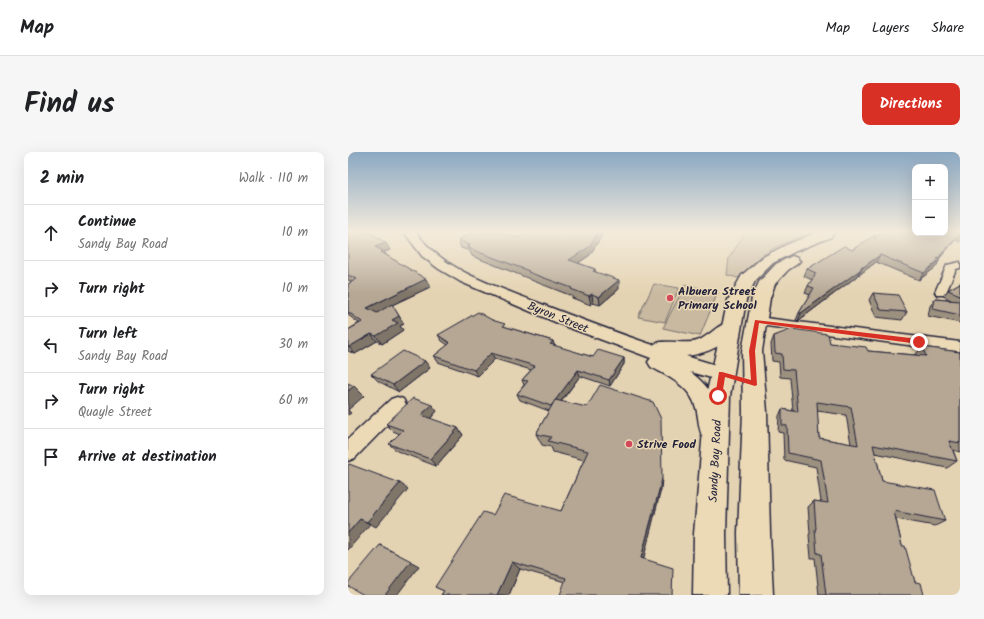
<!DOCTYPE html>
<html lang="en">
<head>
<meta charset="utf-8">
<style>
  body { margin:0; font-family:Kalam,sans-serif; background:#f6f6f6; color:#202124 }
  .controls { position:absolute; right:12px; top:12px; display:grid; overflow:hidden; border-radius:8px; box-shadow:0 4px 16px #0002 }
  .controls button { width:36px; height:36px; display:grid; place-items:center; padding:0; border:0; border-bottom:1px solid #e0e0e0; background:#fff; color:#202124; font:20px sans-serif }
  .stop { position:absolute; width:12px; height:12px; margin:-9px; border:3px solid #d93025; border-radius:50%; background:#fff }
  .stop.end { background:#d93025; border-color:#fff; box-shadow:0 1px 4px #0008 }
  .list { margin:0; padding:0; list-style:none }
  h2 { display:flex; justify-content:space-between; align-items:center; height:52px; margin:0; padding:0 16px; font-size:17px }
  h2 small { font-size:13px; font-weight:400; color:#757577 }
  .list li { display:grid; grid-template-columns:26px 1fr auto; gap:12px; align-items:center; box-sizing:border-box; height:56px; padding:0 16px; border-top:1px solid #e0e0e0 }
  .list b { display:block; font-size:15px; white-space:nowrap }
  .list p { margin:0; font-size:13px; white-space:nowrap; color:#757577 }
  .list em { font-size:13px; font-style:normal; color:#757577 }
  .icon { flex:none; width:22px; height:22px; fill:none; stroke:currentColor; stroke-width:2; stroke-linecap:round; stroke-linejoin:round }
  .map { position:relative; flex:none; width:612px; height:443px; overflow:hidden; border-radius:8px }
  header { display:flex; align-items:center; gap:24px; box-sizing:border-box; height:56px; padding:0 20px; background:#fff; border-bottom:1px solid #e0e0e0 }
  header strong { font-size:19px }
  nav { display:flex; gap:22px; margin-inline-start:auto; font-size:14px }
  .intro { display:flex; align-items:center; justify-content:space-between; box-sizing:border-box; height:96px; padding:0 24px }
  h1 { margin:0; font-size:28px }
  .button { padding:10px 18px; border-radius:8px; background:#d93025; color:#fff; font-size:14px; font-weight:700 }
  main { display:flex; gap:24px; padding:0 24px }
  aside { flex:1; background:#fff; border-radius:8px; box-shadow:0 4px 16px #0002 }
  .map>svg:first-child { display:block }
  .green { fill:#c8b9a0; stroke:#756e6e }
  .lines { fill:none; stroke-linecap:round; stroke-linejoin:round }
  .minor-casing { stroke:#22223b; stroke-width:3 }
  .tertiary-casing { stroke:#22223b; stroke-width:3 }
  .primary-casing { stroke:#22223b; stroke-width:3 }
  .minor { fill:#ecdab7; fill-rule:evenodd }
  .tertiary { fill:#ecdab7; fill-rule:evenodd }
  .primary { fill:#ecdab7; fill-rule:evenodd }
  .wall { fill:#9c907f; stroke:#22223b; fill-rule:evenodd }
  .shaded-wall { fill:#7f7568; stroke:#22223b }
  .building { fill:#b5a794; stroke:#22223b; fill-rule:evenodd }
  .route { fill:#d93025 }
  .poi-dot { fill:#d1495b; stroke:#ecdab7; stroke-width:1.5 }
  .labels { text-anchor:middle; stroke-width:3; stroke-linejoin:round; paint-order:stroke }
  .poi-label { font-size:12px; font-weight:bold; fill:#22223b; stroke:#ecdab7; text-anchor:start }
  .street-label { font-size:12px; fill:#22223b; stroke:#ecdab7 }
</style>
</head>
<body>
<header>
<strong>Map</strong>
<nav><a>Map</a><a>Layers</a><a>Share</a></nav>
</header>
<div class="intro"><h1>Find us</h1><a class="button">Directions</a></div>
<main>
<aside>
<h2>2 min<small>Walk · 110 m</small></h2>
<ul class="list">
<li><svg class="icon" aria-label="ahead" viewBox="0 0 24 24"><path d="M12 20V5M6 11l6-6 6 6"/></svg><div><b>Continue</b><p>Sandy Bay Road</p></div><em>10 m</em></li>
<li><svg class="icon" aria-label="right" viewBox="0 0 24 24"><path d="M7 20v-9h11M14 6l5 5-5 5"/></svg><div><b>Turn right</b></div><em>10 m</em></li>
<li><svg class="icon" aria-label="left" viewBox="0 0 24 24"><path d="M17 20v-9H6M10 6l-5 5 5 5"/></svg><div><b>Turn left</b><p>Sandy Bay Road</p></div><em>30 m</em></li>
<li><svg class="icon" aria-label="right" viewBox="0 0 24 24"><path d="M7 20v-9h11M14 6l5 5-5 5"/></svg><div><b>Turn right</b><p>Quayle Street</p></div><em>60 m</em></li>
<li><svg class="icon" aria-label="arrive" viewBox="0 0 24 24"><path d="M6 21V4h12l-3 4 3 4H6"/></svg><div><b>Arrive at destination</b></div></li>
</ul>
</aside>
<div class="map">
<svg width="612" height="443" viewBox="0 0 612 443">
  <rect width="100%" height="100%" fill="#e4d3b2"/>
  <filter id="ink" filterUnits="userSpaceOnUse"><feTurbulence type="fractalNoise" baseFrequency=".025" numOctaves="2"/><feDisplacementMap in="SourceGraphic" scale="8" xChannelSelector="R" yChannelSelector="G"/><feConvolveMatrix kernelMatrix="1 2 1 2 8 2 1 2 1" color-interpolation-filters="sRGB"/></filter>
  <g filter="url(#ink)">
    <g class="green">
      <polygon points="398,80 462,80 428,95 413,104 390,126 379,123 381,106"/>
      <polygon points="306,132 331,136 317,170 290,165"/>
      <polygon points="337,133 370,140 352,184 315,176"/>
    </g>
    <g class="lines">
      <g class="minor-casing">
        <g id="minor">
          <polygon points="612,110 612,116 608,117 597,143 589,143 587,140 599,113"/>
          <polygon points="409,165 612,190 612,200 404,172 402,169 404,166"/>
          <polygon points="49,245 55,247 58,252 55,257 7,306 0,309 0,287 43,247"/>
        </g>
      </g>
      <g class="tertiary-casing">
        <path id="tertiary" d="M 56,80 L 68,80 C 95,119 146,133 188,150 C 227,165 266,180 305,193 C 313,186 337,193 349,189 C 363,184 374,166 390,170 L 393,174 C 381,192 358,202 338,204 L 381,217 L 384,222 L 381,227 L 374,229 L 342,220 C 361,232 382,264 371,286 L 363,289 L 355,286 C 350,276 351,266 348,256 C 343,235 320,224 303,215 L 300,210 L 303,206 L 219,175 L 113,130 L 91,117 L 74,104 Z"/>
      </g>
      <g class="primary-casing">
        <g id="primary">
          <polygon points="470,80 484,80 485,82 483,85 448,99 425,111 407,129 398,148 382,244 378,382 379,443 345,443 346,382 358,244 380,148 394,123 415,105 438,93"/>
          <polygon points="444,104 449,106 452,109 449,112 440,118 427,132 422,146 414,199 419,260 422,381 425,443 391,443 390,381 395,260 394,199 404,146 411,130 428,112"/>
        </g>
      </g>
      <use href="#minor" class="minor"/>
      <use href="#tertiary" class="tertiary"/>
      <use href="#primary" class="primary"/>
    </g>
    <g class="wall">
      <polygon points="0,80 42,98 36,100 38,103 82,135 44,153 56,172 52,174 55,178 34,192 29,189 7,202 0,199 0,178 11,171 0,163 0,132 4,130 0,128"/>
      <polygon points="612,80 612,90 607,88 591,107 588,115 571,128 528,110 511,123 510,122 508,125 450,169 448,168 451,161 462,143 457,141 460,134 464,128 456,124 459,117 504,98 526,87"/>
      <polygon points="171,86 242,103 230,111 247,117 248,121 271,137 252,153 245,151 243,153 224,146 224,144 183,128 182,127 124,104 122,99 113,96 110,88"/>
      <polygon points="612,131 612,171 580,164 582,154 587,147 603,148 595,144 600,138"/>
      <polygon points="525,141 559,160 554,168 528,165 521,148"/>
      <polygon points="144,168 158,175 205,189 206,194 245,205 276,206 276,212 262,234 232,224 213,250 313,337 295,407 217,430 172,417 161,443 93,443 96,439 87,435 145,363 213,359 236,308 205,300 203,295 194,293 188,282 201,259 172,248 169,242 176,233 174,228 183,218 147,207 130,224 90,210 86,204 100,193 94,189 90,183"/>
      <path d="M 426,184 L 482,191 L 520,199 L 568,203 L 568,202 L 574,195 L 612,200 L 612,300 L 605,298 L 609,309 L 599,316 L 527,301 L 534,329 L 597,369 L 587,374 L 548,367 L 554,394 L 567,430 L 576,443 L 471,443 L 467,406 L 463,406 L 461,383 L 462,381 L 460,355 L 466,349 L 473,350 L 468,315 L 436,308 L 435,281 L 430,280 L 431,264 L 434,257 L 445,259 L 442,226 L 432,225 L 431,210 L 424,209 L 423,192 ZM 469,259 L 498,263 L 503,292 L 471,286 Z"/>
      <polygon points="82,216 51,240 30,229 23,222"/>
      <polygon points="89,259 82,267 110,276 115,283 88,314 49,299 41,292 52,282 45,279 38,272"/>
    </g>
    <g class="shaded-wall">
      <polygon points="250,80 256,80 242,103 223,116 221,108"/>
      <polygon points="612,82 607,88 585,114 589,107"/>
      <polygon points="38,91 42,98 36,100 40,105 27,95"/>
      <polygon points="532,103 528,110 511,123 514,116"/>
      <polygon points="592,107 588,115 571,128 576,121"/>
      <polygon points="512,118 508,125 450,169 453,161"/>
      <polygon points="78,127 82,135 44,153 56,172 52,174 55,178 34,192 28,184 24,163 19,156"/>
      <polygon points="271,128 271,137 252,153 251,145"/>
      <polygon points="244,142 245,151 243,153 241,144"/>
      <polygon points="23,182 29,189 7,202 1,195"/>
      <polygon points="205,189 207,195 202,192"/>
      <polygon points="143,201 147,207 130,224 126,218"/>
      <polygon points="276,206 276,212 262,234 261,228"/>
      <polygon points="77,209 82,216 51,240 45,233"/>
      <polygon points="230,218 232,224 205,260 203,254"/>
      <polygon points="6,234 16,244 0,258 0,239"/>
      <polygon points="84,253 89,259 79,270 73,263"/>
      <polygon points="0,258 3,261 0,263"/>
      <polygon points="110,276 115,283 88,314 82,307"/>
      <polygon points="314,327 313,337 294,413 293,406"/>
      <polygon points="52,331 60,337 28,375 19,370"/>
      <polygon points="12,367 22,372 0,398 0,381"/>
      <polygon points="32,393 71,414 49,443 37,443"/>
      <polygon points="164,410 172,417 161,443 149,443"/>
    </g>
    <g class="building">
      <polygon points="0,80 22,80 38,91 27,95 35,99 33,100 78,127 19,156 29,161 44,152 51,164 44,168 50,171 28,184 23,182 1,195 0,195 0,178 14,170 0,160 0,132 9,127 0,123"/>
      <polygon points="126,80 151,80 171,86 177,80 250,80 241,95 221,108 247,117 245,119 271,128 251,145 244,142 241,144 223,137 224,136 180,120 181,119 120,96 122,95 119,94 122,93 110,88"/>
      <polygon points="534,80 567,80 567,81 597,81 597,80 612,80 612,82 589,107 592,107 576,121 532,103 514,116 514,114 512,118 453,161 451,161 466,136 460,134 468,121 459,117 496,94 504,98 528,82 526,87"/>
      <polygon points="612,131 612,143 600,138"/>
      <polygon points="525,141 550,143 559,160 533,158"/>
      <polygon points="587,147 612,149 612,163 585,157"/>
      <polygon points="130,160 144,168 157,172 155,174 205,189 202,192 245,205 250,198 276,206 261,228 230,218 203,254 169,242 180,229 174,228 187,214 143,201 126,218 86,204 102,191 90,183"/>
      <path d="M 444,177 L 480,182 L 482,191 L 518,195 L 520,199 L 578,204 L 574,195 L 612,200 L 612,291 L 601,289 L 609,309 L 525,293 L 534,329 L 587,338 L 597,369 L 546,359 L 554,394 L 557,394 L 567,430 L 573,431 L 576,443 L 478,443 L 473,402 L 469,401 L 467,377 L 468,377 L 466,349 L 480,351 L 473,308 L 440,301 L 439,274 L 434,273 L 434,257 L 450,260 L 446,218 L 435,217 L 434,202 L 427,201 L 426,184 ZM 469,250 L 503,255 L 510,293 L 471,286 Z"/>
      <polygon points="55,199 77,209 45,233 23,222"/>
      <polygon points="0,231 6,234 0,239"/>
      <polygon points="252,233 305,250 313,267 314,327 293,406 325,416 324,443 212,443 218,426 164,410 149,443 93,443 96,439 87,435 135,360 145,363 156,343 213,359 240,299 200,289 203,285 188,282 207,248 239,255"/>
      <polygon points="65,246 84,253 73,263 110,276 82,307 41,292 55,278 38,272"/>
      <polygon points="1,312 52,331 19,370 12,367 0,381 0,313"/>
      <polygon points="32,393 63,409 37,443 16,443 0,434 0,431"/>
    </g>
  </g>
  <linearGradient id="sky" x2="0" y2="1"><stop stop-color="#8ba8c2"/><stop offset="0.56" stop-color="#f3ebdc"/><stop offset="1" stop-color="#f3ebdc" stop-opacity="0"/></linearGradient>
  <rect width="612" height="142" fill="url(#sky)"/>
  <polygon class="route" points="407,168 571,187 574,190 571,192 411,171 407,199 409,233 407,234 377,225 374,244 373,246 368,246 367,244 371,220 374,220 403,228 401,199"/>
  <g class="poi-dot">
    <circle cx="322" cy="146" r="4"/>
    <circle cx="281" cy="292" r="4"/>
  </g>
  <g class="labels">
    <g class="poi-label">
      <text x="330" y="143">Albuera Street<tspan x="330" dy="14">Primary School</tspan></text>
      <text x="289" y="296">Strive Food</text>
    </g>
    <g class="street-label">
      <text transform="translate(210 165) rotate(22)" y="4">Byron Street</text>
      <text transform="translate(367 309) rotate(-87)" y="4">Sandy Bay Road</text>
    </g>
  </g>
</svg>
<div class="controls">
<button>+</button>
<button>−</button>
</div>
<div class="stop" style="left:370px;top:244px"></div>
<div class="stop end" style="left:571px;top:190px"></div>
</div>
</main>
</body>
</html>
